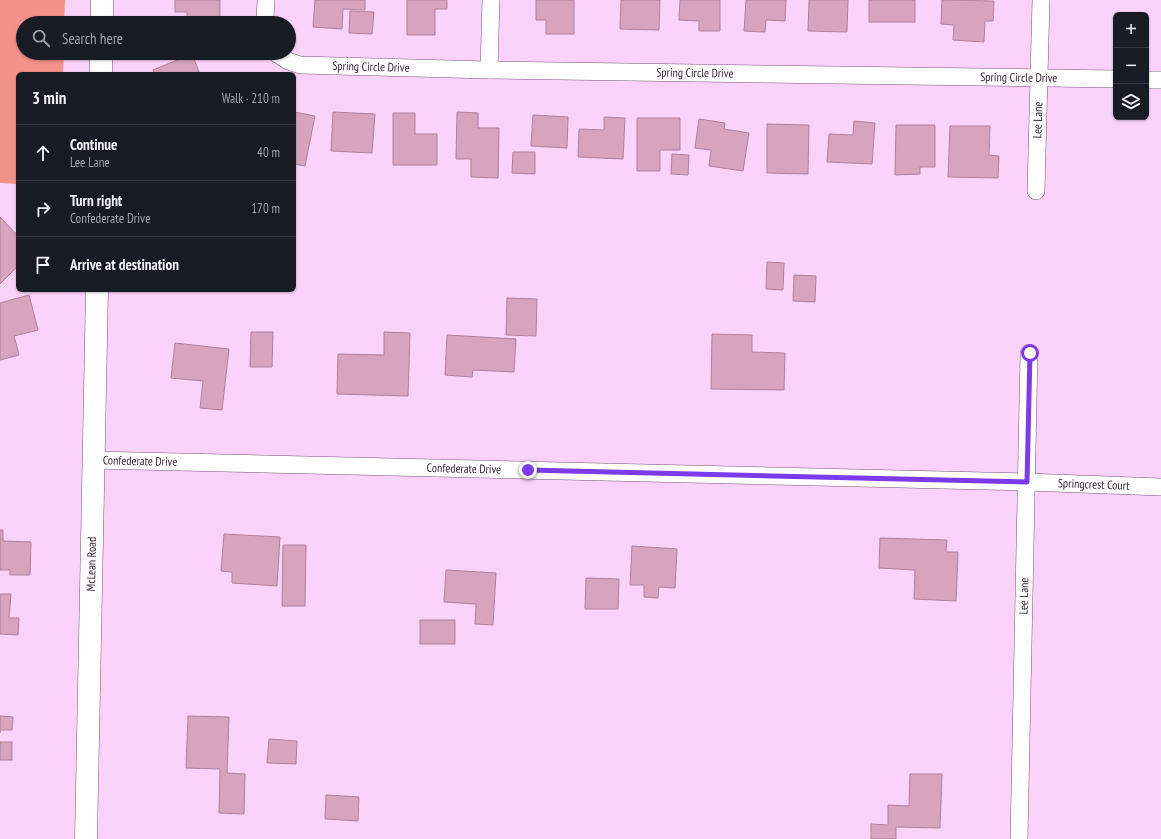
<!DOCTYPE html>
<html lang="en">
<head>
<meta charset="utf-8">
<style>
  body { margin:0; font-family:"PT Sans Narrow",sans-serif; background:#20242c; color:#f1f3f6 }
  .controls { position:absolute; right:12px; top:12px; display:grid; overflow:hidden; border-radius:6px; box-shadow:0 1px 3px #0004 }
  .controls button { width:36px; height:36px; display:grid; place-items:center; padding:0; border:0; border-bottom:1px solid #363941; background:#171b24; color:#f1f3f6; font:20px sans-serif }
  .stop { position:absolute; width:12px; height:12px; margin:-9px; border:3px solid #7c3aed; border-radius:50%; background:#fff }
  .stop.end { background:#7c3aed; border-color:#fff; box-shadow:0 1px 4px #0008 }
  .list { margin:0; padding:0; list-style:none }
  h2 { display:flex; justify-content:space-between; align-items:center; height:52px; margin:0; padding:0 16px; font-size:17px }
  h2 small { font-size:13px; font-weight:400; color:#9ea1a6 }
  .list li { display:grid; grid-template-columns:26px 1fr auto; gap:12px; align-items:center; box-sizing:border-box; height:56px; padding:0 16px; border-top:1px solid #363941 }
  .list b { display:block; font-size:15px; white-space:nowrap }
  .list p { margin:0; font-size:13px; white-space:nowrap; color:#9ea1a6 }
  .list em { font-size:13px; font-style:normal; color:#9ea1a6 }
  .icon { flex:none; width:22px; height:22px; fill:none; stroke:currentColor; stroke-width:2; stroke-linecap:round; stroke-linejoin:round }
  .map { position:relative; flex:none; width:1161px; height:839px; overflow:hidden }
  .search { position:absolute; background:#171b24; box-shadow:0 1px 3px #0004; left:16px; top:16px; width:280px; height:44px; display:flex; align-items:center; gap:10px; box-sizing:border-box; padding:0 14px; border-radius:22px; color:#9ea1a6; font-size:15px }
  .panel { position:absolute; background:#171b24; box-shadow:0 1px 3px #0004; left:16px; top:72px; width:280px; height:220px; border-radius:6px }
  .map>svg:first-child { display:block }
  .grass { fill:#f39289 }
  .building { fill:#d6a4be; stroke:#b1819b }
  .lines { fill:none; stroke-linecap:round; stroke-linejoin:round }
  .minor-casing { stroke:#79577a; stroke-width:18 }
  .tertiary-casing { stroke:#79577a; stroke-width:23 }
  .minor { stroke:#fff; stroke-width:17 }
  .tertiary { stroke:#fff; stroke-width:22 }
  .route { stroke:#7c3aed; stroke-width:5 }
  .labels { text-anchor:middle; stroke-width:3; stroke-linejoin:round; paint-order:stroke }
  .street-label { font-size:12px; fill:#382938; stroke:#fad2fa }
</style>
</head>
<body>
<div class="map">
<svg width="1161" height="839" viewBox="0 0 1161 839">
  <rect width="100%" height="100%" fill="#fad2fa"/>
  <polygon class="grass" points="0,0 65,0 64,23 23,23 23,53 64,53 63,74 18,74 18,184 0,183"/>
  <g class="building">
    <polygon points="175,0 220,0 220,23 187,23 187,12 175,12"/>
    <polygon points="315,0 365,0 365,10 343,9 342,29 313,27"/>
    <polygon points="407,0 447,0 447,9 435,9 435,35 407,35"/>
    <polygon points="536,0 574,0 574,34 546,34 546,20 536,20"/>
    <polygon points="621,0 660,0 659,30 620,29"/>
    <polygon points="680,0 720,0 720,31 699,31 699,21 679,20"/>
    <polygon points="746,0 786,0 785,21 766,20 765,32 744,31"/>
    <polygon points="809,0 848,0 847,32 808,31"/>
    <rect x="869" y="0" width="46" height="22"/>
    <polygon points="942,0 994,1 993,21 985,21 984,42 953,40 954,25 941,24"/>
    <polygon points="350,11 374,12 372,34 349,33"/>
    <polygon points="192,54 200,74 154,74 153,70"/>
    <polygon points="294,112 315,116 305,166 294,164"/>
    <polygon points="333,112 375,114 372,153 331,151"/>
    <polygon points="457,112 478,113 478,128 499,128 498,178 471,177 471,159 456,159"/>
    <polygon points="393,113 415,113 415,134 437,134 437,165 393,165"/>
    <polygon points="533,115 568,117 567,148 531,146"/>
    <polygon points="604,117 625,118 623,159 578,157 579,129 604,130"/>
    <polygon points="637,118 680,118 680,150 660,150 660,171 637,171"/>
    <polygon points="699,119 725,123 724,129 749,133 743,171 709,166 711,150 695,148"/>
    <polygon points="854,121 875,123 872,164 827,162 829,134 853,135"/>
    <polygon points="767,124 809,125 808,174 767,173"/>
    <polygon points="896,125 935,125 935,167 920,167 920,174 895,175"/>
    <polygon points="950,126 990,126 989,155 999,156 998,178 948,177"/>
    <polygon points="513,152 535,152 535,174 512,173"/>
    <polygon points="672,154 689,155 688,175 671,174"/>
    <polygon points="0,217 18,236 18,266 0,284"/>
    <polygon points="767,262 784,263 783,290 766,289"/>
    <polygon points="794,275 816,276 815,302 793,301"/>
    <polygon points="29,295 38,330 14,336 19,355 0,360 0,303"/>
    <polygon points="507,298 537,299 536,336 506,335"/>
    <polygon points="251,332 273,332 272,367 250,367"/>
    <polygon points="384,332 410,333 408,396 337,394 338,354 384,355"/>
    <polygon points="712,334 752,335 752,352 785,353 784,390 711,389"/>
    <polygon points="447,335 516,339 514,372 473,370 472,377 445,375"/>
    <polygon points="175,343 229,349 222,410 200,408 203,381 171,378"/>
    <polygon points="0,530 3,530 3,541 31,542 30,575 10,575 10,570 0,570"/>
    <polygon points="224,534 280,537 277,586 232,583 232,572 221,571"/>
    <polygon points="880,538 947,540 946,552 958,552 956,601 914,599 915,570 879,568"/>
    <polygon points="283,545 306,545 305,606 282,606"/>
    <polygon points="632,546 677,549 675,588 659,587 658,598 644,597 644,585 630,585"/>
    <polygon points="446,570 496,573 493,625 475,624 476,604 444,602"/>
    <polygon points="586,578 619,579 618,609 585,609"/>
    <polygon points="0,594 11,594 9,618 19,618 18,635 0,634"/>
    <rect x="420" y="620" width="35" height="24"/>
    <polygon points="0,716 13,717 12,730 0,730 0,733"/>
    <polygon points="188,716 229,717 227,773 245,774 244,814 219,813 220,769 186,768"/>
    <polygon points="269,739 297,741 296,764 267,763"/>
    <rect x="0" y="742" width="12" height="18"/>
    <polygon points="910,774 942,774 940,828 896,827 896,839 871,839 871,824 888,825 888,805 909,806"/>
    <polygon points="326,795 359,797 358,821 325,819"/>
  </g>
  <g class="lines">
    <g class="minor-casing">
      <g id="minor">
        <polyline points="266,0 265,19 266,23"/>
        <path id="s1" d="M 276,53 L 288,61 L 300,65 L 489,70 L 1116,79"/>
        <polyline points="489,70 491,0"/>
        <polyline points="1146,80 1161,80"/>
        <path id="s2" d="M 1036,191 L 1041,0"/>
        <path id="s3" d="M 94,460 L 1027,482 L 1161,487"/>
        <path id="s4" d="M 1019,839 L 1029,353"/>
      </g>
    </g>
    <g class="tertiary-casing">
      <g id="tertiary">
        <polyline points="102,23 102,0"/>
        <polyline points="101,74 101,53"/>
        <path id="s5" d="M 86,839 L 97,290"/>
      </g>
    </g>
    <use href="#minor" class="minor"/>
    <use href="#tertiary" class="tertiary"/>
  </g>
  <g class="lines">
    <polyline class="route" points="528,470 1027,482 1030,353"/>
  </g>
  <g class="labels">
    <g class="street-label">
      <text dy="4" stroke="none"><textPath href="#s1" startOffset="98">Spring Circle Drive</textPath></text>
      <text dy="4" stroke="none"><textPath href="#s1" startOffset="422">Spring Circle Drive</textPath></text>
      <text dy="4" stroke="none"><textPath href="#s1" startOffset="746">Spring Circle Drive</textPath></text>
      <text dy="4" stroke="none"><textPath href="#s2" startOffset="71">Lee Lane</textPath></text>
      <text dy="4" stroke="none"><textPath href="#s3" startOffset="46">Confederate Drive</textPath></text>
      <text dy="4" stroke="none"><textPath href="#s3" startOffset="370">Confederate Drive</textPath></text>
      <text dy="4" stroke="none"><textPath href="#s3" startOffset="1000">Springcrest Court</textPath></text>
      <text dy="4" stroke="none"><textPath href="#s5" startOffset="275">McLean Road</textPath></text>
      <text dy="4" stroke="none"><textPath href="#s4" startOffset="243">Lee Lane</textPath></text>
    </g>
  </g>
</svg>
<div class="controls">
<button>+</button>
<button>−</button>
<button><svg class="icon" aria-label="layers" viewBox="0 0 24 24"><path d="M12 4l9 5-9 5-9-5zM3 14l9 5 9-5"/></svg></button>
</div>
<div class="stop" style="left:1030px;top:353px"></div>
<div class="stop end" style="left:528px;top:470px"></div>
<div class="search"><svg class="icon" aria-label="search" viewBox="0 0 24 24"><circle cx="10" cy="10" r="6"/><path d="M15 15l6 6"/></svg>Search here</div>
<section class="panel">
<h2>3 min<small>Walk · 210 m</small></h2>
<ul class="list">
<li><svg class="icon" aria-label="ahead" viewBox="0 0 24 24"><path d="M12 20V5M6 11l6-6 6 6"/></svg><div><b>Continue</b><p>Lee Lane</p></div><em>40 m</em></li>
<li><svg class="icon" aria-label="right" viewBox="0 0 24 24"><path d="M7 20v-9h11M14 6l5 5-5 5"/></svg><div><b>Turn right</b><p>Confederate Drive</p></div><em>170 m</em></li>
<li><svg class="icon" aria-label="arrive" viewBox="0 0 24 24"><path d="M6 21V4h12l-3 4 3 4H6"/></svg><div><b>Arrive at destination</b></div></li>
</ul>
</section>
</div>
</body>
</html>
